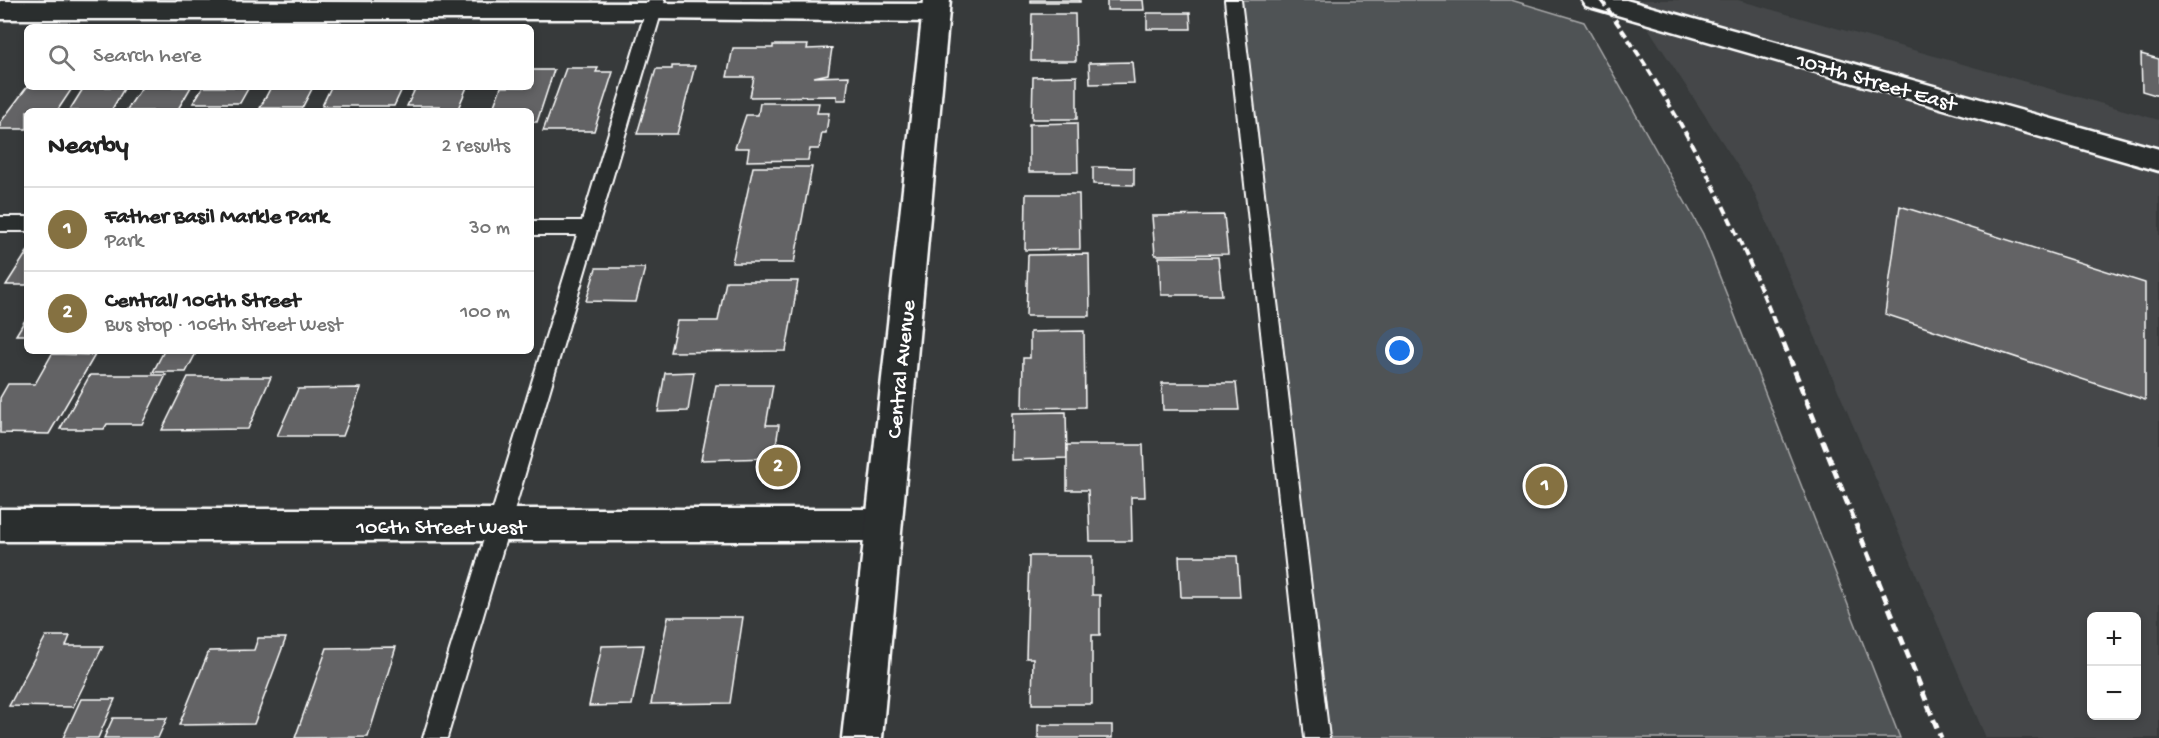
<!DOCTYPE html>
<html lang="en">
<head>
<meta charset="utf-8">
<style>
  body { margin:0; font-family:"Gochi Hand",sans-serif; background:#f6f6f6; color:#222 }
  .controls { position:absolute; right:18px; bottom:18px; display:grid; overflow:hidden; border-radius:9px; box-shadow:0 3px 9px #0003 }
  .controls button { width:54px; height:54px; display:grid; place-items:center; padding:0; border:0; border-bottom:2px solid #e0e0e0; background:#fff; color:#222; font:30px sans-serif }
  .you { position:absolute; left:1400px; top:351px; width:21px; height:21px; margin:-15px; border:4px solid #fff; border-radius:50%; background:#1a73e8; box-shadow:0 0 0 9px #1a73e833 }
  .badge { display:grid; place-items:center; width:39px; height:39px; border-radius:50%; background:#857141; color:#fff; font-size:20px; font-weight:700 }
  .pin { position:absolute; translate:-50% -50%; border:3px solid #fff; box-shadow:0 2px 6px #0006 }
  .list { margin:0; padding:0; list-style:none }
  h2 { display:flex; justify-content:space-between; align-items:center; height:78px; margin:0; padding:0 24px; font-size:26px }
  h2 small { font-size:20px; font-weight:400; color:#767676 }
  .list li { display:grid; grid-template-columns:39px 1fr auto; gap:18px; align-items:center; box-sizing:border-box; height:84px; padding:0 24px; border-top:2px solid #e0e0e0 }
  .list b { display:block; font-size:22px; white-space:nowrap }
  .list p { margin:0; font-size:20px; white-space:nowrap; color:#767676 }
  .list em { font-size:20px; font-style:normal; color:#767676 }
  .icon { flex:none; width:33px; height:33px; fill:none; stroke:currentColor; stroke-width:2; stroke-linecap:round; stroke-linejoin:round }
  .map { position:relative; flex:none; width:2159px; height:738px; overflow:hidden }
  .search { position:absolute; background:#fff; box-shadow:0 3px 9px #0003; left:24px; top:24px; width:510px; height:66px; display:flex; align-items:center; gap:15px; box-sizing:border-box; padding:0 21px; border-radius:9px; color:#767676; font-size:22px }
  .panel { position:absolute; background:#fff; box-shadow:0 3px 9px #0003; left:24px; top:108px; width:510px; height:246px; border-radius:9px }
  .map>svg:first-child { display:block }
  .built { fill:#444748; fill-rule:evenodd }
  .green { fill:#505354; stroke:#a8a9aa; stroke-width:1.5 }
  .building { fill:#636465; stroke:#fff; stroke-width:1.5 }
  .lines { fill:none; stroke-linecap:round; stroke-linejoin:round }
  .lane-casing { stroke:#fff; stroke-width:4 }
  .street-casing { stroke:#fff; stroke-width:5 }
  .secondary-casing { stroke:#fff; stroke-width:5 }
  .lane { fill:#2a2d2e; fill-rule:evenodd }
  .street { fill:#2a2d2e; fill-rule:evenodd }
  .secondary { fill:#2a2d2e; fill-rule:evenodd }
  .rail-far1 { stroke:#fff; stroke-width:4; stroke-dasharray:8 4; stroke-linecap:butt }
  .rail { stroke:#fff; stroke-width:5; stroke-dasharray:10 5; stroke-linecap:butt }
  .labels { text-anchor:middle; stroke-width:4.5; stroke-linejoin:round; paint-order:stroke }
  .street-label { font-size:22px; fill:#fff; stroke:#2a2d2e }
</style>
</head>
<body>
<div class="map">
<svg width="2159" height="738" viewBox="0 0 2159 738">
  <rect width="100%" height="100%" fill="#373a3b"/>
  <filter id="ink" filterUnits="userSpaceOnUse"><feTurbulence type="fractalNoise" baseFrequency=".0167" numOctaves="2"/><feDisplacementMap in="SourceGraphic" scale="12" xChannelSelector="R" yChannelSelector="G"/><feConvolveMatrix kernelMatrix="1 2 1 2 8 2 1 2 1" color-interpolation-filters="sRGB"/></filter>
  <g filter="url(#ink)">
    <path class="built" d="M 1630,0 L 1738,0 L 2159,120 L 2159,738 L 1986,738 L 1752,188 ZM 2092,616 L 2136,616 L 2136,716 L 2092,716 Z"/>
    <polygon class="green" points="1233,0 1511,0 1584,22 1703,234 1900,738 1317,738"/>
    <g class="building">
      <rect x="1031" y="0" width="49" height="2"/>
      <polygon points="1107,0 1143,0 1144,10 1107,10"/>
      <polygon points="1147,13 1190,13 1191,29 1147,29"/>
      <polygon points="1032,14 1075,14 1076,61 1031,61"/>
      <polygon points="773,45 808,45 807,49 832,48 828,74 814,77 849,76 846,100 837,100 837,96 750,97 754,77 727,77 733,48 773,48"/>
      <polygon points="2141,54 2159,59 2159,96 2142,91"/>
      <polygon points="1132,62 1134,83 1090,84 1089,63"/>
      <polygon points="672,66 695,66 677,134 637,134 656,69 672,69"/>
      <polygon points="566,68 598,68 596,72 613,72 594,131 543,131"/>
      <polygon points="531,70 554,70 537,122 531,122 531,111 492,111 501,87 531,87"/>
      <polygon points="1077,76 1077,119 1032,119 1033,77"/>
      <polygon points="27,87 73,87 57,111 27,111 27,129 0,129 0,123"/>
      <polygon points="84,87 125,87 111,111 69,111"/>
      <polygon points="142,87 191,87 177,111 126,111"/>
      <polygon points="203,87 249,87 240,103 193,103"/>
      <polygon points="271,87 313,87 302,108 260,108"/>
      <polygon points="331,87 403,87 394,106 322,106"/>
      <polygon points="416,87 467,87 457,111 438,111 440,106 407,106"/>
      <polygon points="760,103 819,103 817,113 829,113 826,133 822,133 819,149 810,149 808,160 747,161 749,148 735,148 746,115 758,115"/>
      <polygon points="1077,123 1078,172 1029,172 1029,124"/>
      <polygon points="753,167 812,167 794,263 732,263"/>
      <polygon points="1093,167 1134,168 1134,185 1093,184"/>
      <polygon points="1026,194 1079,194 1080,249 1025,250"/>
      <polygon points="1900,206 2145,283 2145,400 1885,314"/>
      <polygon points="1224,215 1228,254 1155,255 1152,216"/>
      <polygon points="27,252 27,285 6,285"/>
      <polygon points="1089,254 1090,316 1026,316 1028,255"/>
      <polygon points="1159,257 1218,257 1222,295 1161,295"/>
      <polygon points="596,268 645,268 636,302 586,301"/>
      <polygon points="726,281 798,281 786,351 670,352 677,321 718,321"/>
      <polygon points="27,317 27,335 16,335"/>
      <polygon points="1084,331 1085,407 1022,408 1023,358 1030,358 1030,332"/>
      <polygon points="164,351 197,351 186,372 153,372"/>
      <polygon points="52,354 95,355 49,434 0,433 0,398 8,384 35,384"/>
      <polygon points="694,372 688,411 658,412 665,373"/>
      <polygon points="90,375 166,375 142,424 107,424 104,429 60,429"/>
      <polygon points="188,377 271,377 248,429 162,430"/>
      <polygon points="1162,383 1236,383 1239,410 1163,410"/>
      <polygon points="716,385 773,385 766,425 779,425 774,458 701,460"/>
      <polygon points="361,388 343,436 277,436 298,389"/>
      <polygon points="1066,412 1067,458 1011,460 1012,413"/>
      <polygon points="1067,445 1143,445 1145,497 1131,497 1132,541 1090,541 1088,490 1067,490"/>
      <polygon points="1029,556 1092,556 1092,595 1100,595 1100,635 1092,635 1092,704 1032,704 1033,658 1026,658"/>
      <polygon points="1179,556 1237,556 1240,597 1181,597"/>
      <polygon points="668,617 743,617 730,703 651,704"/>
      <polygon points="46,636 70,636 66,646 103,646 73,707 9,706"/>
      <polygon points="258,638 286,638 254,724 179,725 209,651 254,650"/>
      <polygon points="644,645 632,705 589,706 602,646"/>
      <polygon points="396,647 368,737 295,738 327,648"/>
      <polygon points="81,699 115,699 98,738 63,738"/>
      <polygon points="113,718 167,718 158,738 104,738"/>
      <rect x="1038" y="725" width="74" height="13"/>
    </g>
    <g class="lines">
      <g class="lane-casing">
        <g id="lane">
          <polygon points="649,0 665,0 447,738 423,738 577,235 531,235 531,221 582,221"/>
          <polygon points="1225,0 1241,0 1329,738 1305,738"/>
          <rect x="0" y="217" width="27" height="14"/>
        </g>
      </g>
      <g class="street-casing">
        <g id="street">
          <polygon points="1582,0 1626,0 2159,149 2159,171 1586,6"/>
          <polygon points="0,1 936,4 945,7 949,13 945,19 936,22 654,19 0,19"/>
          <polygon points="0,509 882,509 895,514 900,525 895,536 882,541 0,541"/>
        </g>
      </g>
      <g class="secondary-casing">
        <polygon id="secondary" points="924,0 950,0 882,738 842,738"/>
      </g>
      <use href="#lane" class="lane"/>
      <use href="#street" class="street"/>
      <use href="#secondary" class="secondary"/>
      <path class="rail-far1" d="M 1601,0 C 1675,101 1732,215 1778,331"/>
      <polyline class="rail" points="1778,329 1941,738"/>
    </g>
  </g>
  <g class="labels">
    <g class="street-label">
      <text transform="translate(1877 80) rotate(16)" y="8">107th Street East</text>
      <text transform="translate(899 369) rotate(-84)" y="8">Central Avenue</text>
      <text x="441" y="533">106th Street West</text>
    </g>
  </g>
</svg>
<div class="controls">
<button>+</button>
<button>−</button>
</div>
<div class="you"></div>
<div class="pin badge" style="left:1545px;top:486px">1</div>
<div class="pin badge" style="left:778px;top:467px">2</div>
<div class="search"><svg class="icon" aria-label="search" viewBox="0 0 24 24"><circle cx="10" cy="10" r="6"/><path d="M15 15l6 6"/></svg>Search here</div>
<section class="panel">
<h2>Nearby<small>2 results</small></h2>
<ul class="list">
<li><span class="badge">1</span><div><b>Father Basil Markle Park</b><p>Park</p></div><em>30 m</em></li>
<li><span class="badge">2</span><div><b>Central/ 106th Street</b><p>Bus stop · 106th Street West</p></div><em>100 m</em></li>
</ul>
</section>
</div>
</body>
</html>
